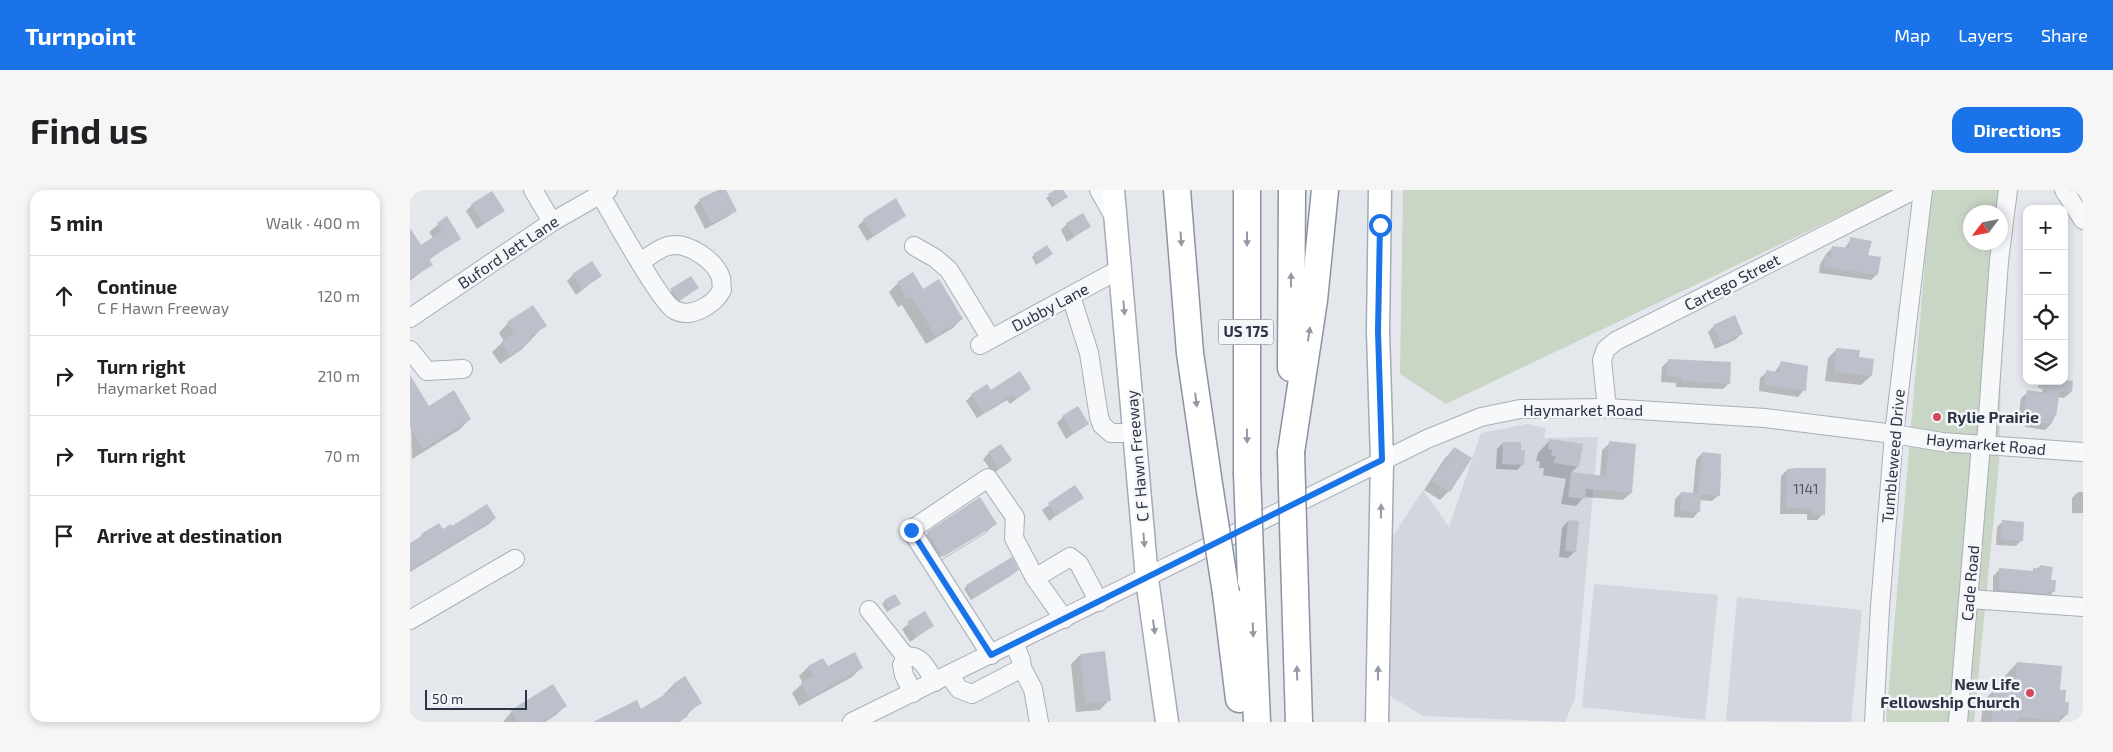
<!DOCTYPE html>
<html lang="en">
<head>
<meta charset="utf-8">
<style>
  body { margin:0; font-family:"Exo 2",sans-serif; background:#f6f6f6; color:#202124 }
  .controls { position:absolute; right:15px; top:15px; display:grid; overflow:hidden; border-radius:10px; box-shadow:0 2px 8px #0003 }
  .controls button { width:45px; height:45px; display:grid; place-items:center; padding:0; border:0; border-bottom:1px solid #e0e0e0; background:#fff; color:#202124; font:25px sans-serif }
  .compass { position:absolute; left:1553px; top:15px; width:45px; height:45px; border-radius:50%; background:#fff; box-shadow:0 2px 8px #0003; rotate:238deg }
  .scale { position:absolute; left:15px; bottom:12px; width:102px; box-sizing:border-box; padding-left:5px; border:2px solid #2b3445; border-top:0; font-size:14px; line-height:18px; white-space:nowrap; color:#2b3445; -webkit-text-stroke:4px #f4f6f9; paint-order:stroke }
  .stop { position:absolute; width:15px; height:15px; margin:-11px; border:4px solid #1a73e8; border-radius:50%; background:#fff }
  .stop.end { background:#1a73e8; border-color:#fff; box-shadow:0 1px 5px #0008 }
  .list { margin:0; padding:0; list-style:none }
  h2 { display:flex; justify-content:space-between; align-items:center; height:65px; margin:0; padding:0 20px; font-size:21px }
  h2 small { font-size:16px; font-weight:400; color:#757577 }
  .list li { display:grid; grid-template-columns:32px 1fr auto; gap:15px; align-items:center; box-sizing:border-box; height:80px; padding:0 20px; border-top:1px solid #e0e0e0 }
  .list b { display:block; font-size:19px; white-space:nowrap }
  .list p { margin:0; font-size:16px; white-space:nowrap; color:#757577 }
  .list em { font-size:16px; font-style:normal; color:#757577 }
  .icon { flex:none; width:28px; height:28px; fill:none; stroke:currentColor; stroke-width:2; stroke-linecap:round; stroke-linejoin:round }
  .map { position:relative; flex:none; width:1673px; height:532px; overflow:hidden; border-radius:15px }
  header { display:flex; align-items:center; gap:30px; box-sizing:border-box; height:70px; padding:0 25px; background:#1a73e8; color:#fff }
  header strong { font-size:24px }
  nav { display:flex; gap:28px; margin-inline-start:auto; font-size:18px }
  .intro { display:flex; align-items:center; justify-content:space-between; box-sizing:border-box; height:120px; padding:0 30px }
  h1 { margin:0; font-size:35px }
  .button { padding:12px 22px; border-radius:15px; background:#1a73e8; color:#fff; font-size:18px; font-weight:700 }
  main { display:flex; gap:30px; padding:0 30px }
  aside { flex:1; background:#fff; border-radius:15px; box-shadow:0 2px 8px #0003 }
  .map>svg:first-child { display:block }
  .built { fill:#d2d6de }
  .green { fill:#c9d6c5; fill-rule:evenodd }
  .shadow { fill:#0003; fill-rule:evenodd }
  .building { fill:#bbc0ca }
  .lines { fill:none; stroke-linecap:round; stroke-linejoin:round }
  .minor-casing { stroke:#a9aeb7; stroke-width:20 }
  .major-casing { stroke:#a3abb8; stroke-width:25 }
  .highway-casing { stroke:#8b94a3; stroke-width:29 }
  .minor { stroke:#f7f8fa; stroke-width:18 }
  .major { stroke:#fff; stroke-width:22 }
  .highway { stroke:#fff; stroke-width:26 }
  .highway-bridge-casing { stroke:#8b94a3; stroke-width:29; stroke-linecap:butt }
  .highway-bridge { stroke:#fff; stroke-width:26 }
  .oneway { fill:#959aa2 }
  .route { stroke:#1a73e8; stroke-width:6 }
  .poi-dot { fill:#d1495b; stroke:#f4f6f9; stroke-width:2 }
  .labels { text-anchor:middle; stroke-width:5; stroke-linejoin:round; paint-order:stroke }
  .number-label { font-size:14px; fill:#4f5766 }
  .shield { fill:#f4f6f9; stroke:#676e7b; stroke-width:1 }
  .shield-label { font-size:15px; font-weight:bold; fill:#2b3445 }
  .street-label { font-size:16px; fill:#2b3445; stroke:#f4f6f9 }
  .poi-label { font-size:16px; font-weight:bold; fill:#2b3445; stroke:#f4f6f9; text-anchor:start }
</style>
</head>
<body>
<header>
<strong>Turnpoint</strong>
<nav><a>Map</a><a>Layers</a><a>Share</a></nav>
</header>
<div class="intro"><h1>Find us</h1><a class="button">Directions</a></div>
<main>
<aside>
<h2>5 min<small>Walk · 400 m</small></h2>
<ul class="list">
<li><svg class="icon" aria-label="ahead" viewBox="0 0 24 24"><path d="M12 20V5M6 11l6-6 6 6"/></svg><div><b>Continue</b><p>C F Hawn Freeway</p></div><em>120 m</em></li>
<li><svg class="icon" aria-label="right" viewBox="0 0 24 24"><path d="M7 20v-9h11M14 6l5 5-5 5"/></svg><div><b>Turn right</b><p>Haymarket Road</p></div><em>210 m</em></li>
<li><svg class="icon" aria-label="right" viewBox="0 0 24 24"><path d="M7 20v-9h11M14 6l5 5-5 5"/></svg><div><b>Turn right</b></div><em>70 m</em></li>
<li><svg class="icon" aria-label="arrive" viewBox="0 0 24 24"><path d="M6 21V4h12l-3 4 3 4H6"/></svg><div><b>Arrive at destination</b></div></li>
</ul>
</aside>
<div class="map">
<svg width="1673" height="532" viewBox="0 0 1673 532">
  <rect width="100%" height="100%" fill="#e4e7ec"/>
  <g class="built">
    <polygon points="1117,234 1136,238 1134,248 1188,247 1165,508 1155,532 1013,526 980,506 983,346 1013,300 1039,337 1071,243"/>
    <polygon points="1184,394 1308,405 1295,530 1172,517"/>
    <polygon points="1327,407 1452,420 1441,532 1316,531"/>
  </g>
  <g class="green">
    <polygon points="993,0 1484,0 1036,214 990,184"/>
    <path d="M 1521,0 L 1595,0 L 1589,273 L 1564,532 L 1476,532 ZM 1560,22 L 1590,22 L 1590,52 L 1560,52 Z"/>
  </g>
  <g class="shadow">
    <polygon points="311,0 315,0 325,20 319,26 295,39 284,17 290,10"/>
    <polygon points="647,0 652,0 653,10 642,17 636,8"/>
    <polygon points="62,15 93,21 67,39 56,21"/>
    <polygon points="495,25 457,51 448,36 454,30"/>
    <polygon points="36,28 49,48 19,70 21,74 0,91 0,51 10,57 23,48 19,42"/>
    <polygon points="657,34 679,37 657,52 651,40"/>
    <polygon points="1441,49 1457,66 1467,84 1461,90 1409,83 1410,74 1417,63 1423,57 1434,59"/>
    <polygon points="624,65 638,67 626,75 622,67"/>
    <polygon points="1617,76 1617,101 1615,101 1615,77"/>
    <polygon points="163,85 190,86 166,105 157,91"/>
    <polygon points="281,88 287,98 263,116 255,106"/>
    <polygon points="488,93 512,100 552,128 543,138 516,154 492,115 488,117 479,102"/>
    <polygon points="98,133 135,135 111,160 90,174 82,162 94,151 89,143"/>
    <polygon points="1304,136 1331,144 1325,150 1305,159 1298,142"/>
    <polygon points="1427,159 1448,168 1461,186 1451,195 1415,191 1418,168"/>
    <polygon points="1258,171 1319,193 1313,199 1266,197 1266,193 1251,192 1252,177"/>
    <polygon points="1371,173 1394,200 1388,207 1349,201 1350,188 1357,182 1364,183"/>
    <polygon points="0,187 18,217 60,229 49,240 2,269"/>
    <polygon points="1654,190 1662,191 1661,202 1654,208 1648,207 1645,226 1641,234 1635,240 1615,237 1615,232 1608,231 1611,208 1618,202 1632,203 1633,194"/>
    <polygon points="620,199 600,214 597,210 567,228 556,211 562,205"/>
    <polygon points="653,227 678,234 656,249 647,233"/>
    <polygon points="1140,250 1168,276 1161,283 1190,286 1192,260 1200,253 1221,303 1213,310 1174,307 1166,316 1151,314 1156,289 1133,285 1134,278 1129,278 1130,272 1126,271 1128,263"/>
    <polygon points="1093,253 1113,274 1107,280 1086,279 1087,259"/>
    <polygon points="1044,259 1039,301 1030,310 1014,300 1035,268"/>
    <polygon points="579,263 600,270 583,284 573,269"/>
    <polygon points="1292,263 1311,282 1309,305 1302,311 1289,310 1289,321 1283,328 1264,327 1265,309 1271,303 1283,304 1286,270"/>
    <polygon points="1377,280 1413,324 1407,330 1397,330 1397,324 1370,324 1371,286"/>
    <polygon points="665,297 672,307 639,331 632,320"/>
    <polygon points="1668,302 1673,302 1673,323 1662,323 1662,308"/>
    <polygon points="85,328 79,334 0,382 0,354 28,334 32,341"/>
    <polygon points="1158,331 1167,332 1164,362 1158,368 1149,367 1152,338"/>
    <polygon points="1593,331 1612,350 1606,356 1586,355 1587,337"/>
    <path d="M 585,333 L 576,343 L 524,375 L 509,352 L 518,343 ZM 576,339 L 576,342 L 529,371 L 527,369 Z"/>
    <polygon points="1631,376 1644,401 1638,407 1583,406 1583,386 1589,380 1621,382"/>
    <polygon points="605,383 561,410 554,399 557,396"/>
    <polygon points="475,411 489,414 477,422 472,414"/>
    <polygon points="514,423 522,436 500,452 492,439"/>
    <polygon points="670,465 699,510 690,520 666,522 661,474"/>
    <polygon points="1607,473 1649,501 1656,525 1649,532 1571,532 1573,511 1585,499 1594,500 1595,486"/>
    <polygon points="398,477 417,478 451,478 442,487 389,516 382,503 393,493 389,486"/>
    <polygon points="275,487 290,512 270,532 189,532 231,521 255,506 254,504 263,495"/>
    <polygon points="143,496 155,516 146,525 135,532 93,532 102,521"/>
  </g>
  <g class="building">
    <polygon points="308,0 316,0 327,21 301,33 289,9"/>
    <polygon points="645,0 653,0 658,7 645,15 638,4"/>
    <polygon points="82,1 95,21 74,34 61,14"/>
    <polygon points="486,8 496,26 464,46 453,29"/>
    <polygon points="673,23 681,37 664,46 656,33"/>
    <polygon points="37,26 51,49 19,69 23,75 0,89 0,38 11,55 32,41 27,33"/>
    <polygon points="1440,47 1462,51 1458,65 1471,67 1468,85 1414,77 1415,66 1421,66 1422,56 1439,58"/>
    <polygon points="637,55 643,64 629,73 623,64"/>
    <polygon points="182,71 192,86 172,99 162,84"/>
    <polygon points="503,82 513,99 529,89 553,129 525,146 502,107 498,109 487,92"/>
    <polygon points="281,86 289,98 269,110 260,99"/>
    <polygon points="123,115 137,136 119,147 122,150 100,166 91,152 104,143 97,132"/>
    <polygon points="1325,125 1333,144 1311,154 1303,135"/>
    <polygon points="1426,158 1450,160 1449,167 1464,169 1462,186 1424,182"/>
    <polygon points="1258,169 1321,172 1320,194 1272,191 1272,187 1257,186"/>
    <polygon points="1371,171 1398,176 1396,201 1355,195 1356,180 1368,182"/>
    <polygon points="610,181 621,199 606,209 603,204 574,223 561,204 577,194 581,200"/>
    <polygon points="0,185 19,216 44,200 61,229 13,259 0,237"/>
    <polygon points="1628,191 1663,191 1662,202 1650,201 1646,226 1643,226 1642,234 1620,231 1621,226 1614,225 1617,200 1637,203 1637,200 1628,198"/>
    <polygon points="668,216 679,234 663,244 652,226"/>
    <polygon points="1139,249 1173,254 1169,277 1144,273 1146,266 1141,266 1142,260 1138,259"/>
    <polygon points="1199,251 1226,254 1222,303 1176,299 1175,309 1158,307 1161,282 1196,286"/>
    <polygon points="1093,252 1111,252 1111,260 1115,260 1114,275 1092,274"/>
    <polygon points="591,254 602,270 590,279 578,262"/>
    <polygon points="1044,257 1062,268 1040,302 1022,291"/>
    <polygon points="1292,262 1311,264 1310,306 1291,304 1290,322 1270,321 1271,302 1288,303"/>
    <polygon points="1387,278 1416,278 1415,325 1402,324 1402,319 1376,318 1377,279"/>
    <polygon points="665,295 674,308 646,326 638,313"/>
    <polygon points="570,307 587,334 533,367 517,342"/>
    <polygon points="77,314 86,328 0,380 0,353 12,346 11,344 29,333 33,339 41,334 42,336"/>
    <polygon points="1158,330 1169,331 1166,362 1155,361"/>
    <polygon points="1592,330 1614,332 1613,351 1591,349"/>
    <polygon points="602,367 609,380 564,408 556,395"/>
    <polygon points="1630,375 1643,377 1641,390 1646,390 1645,402 1638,401 1638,404 1589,400 1589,378 1623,381 1623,378 1630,379"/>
    <polygon points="485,404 491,414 480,420 474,410"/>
    <polygon points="515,421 524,436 506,447 497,432"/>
    <polygon points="695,461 701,511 675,514 670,464"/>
    <polygon points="445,462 453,478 399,508 391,492 403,486 398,476 413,468 418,476"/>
    <polygon points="1607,472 1652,476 1650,500 1656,500 1655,512 1659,512 1658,525 1650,525 1649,531 1608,527 1608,532 1581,532 1585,497 1604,499"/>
    <polygon points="275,486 292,513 276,523 278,526 268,532 183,532 227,510 231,519 265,498 263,494"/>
    <polygon points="143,494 157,516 132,532 108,532 101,520"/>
  </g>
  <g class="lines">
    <g class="minor-casing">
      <g id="minor">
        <polyline points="123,0 142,32"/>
        <polyline points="689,0 703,25"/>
        <polyline points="1654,0 1673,30"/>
        <path d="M 190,4 C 201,23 250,111 263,119 C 280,130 304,115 312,100 C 311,96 312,92 311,88 C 305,70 277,51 258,56 C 249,58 239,67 231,71"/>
        <polyline points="504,56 525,68 539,80 581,149"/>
        <polyline points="661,106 679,163 689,227 692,235 701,243 725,243"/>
        <polyline points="0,128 142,32 198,0"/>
        <polyline points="570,155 710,79"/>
        <polyline points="0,160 17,181 53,179"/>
        <polyline points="1197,218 1192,170 1196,159 1206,151 1504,0"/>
        <polyline points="1576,255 1589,71 1598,0"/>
        <polyline points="625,388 660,367 669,374 689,412"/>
        <polyline points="1559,409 1673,417"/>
        <polyline points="459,420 496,467"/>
        <polyline points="0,430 105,369"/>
        <polyline points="581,465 501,340 578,288 605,327 604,348 625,388 654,429"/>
        <polyline points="612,478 623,499 629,532"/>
        <polyline points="539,485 549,499 562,504 612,478 611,470 604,453"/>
        <path d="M 503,503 L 494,485 L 492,475 L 496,467 C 511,463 518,481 525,492"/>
        <polyline points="442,532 1017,249 1071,227 1110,219 1197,218 1355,228 1484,244 1532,252 1673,262"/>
        <polyline points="1464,532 1470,417 1484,244 1513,0"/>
        <polyline points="1548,532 1571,254"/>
      </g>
    </g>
    <g class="major-casing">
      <g id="major">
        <polyline points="703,0 737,389 757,532"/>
        <polyline points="967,532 972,271 968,141 970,0"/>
      </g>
    </g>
    <g class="highway-casing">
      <g id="highway">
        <polyline points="767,0 780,163 800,301"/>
        <polyline points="837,0 837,283"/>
        <polyline points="881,178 882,0"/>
        <polyline points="881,262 904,110 915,0"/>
        <polyline points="884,368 889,532"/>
        <polyline points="841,391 847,532"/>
        <polyline points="816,403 829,509"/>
      </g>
    </g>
    <use href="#minor" class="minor"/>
    <use href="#major" class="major"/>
    <use href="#highway" class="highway"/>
    <g class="highway-bridge-casing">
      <g id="highway-bridge">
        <polyline points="881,262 884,368"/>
        <polyline points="837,283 841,391"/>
        <polyline points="800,301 816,403"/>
      </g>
    </g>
    <use href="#highway-bridge" class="highway-bridge"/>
  </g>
  <defs><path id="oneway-solid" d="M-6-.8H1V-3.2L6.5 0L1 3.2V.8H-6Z" transform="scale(1.25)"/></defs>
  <g class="oneway">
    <use href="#oneway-solid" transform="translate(771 49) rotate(86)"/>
    <use href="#oneway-solid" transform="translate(837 49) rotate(90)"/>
    <use href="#oneway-solid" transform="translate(881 90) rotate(-89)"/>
    <use href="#oneway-solid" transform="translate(714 118) rotate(85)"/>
    <use href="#oneway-solid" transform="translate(899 144) rotate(-81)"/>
    <use href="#oneway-solid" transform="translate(786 210) rotate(83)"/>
    <use href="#oneway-solid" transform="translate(837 246) rotate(89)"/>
    <use href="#oneway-solid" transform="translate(971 321) rotate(-89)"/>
    <use href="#oneway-solid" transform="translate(734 350) rotate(85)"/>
    <use href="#oneway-solid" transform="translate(744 437) rotate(82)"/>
    <use href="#oneway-solid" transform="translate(843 440) rotate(88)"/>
    <use href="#oneway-solid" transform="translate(887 483) rotate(-92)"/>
    <use href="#oneway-solid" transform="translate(968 483) rotate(-89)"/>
  </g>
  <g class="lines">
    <polyline class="route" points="501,340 581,465 972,270 968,141 970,35"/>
  </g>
  <g class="poi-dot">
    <circle cx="1527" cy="227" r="5"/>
    <circle cx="1620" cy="503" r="5"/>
  </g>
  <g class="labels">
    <g class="number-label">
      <text x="1396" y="304">1141</text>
    </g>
    <rect class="shield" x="808.5" y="129.5" width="55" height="25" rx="4"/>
    <g class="shield-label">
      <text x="836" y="147">US 175</text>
    </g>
    <g class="street-label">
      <text transform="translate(98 62) rotate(-34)" y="6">Buford Jett Lane</text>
      <text transform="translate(1322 92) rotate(-27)" y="6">Cartego Street</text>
      <text transform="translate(640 117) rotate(-28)" y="6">Dubby Lane</text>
      <text x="1173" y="226">Haymarket Road</text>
      <text transform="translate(1576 254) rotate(5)" y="6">Haymarket Road</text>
      <text transform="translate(727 266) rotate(-95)" y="6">C F Hawn Freeway</text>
      <text transform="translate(1483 266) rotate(-85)" y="6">Tumbleweed Drive</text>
      <text transform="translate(1560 393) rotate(-85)" y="6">Cade Road</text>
    </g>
    <g class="poi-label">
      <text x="1537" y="233">Rylie Prairie</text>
      <text x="1610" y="500" text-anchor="end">New Life<tspan x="1610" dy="18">Fellowship Church</tspan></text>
    </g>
  </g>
</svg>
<div class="controls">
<button>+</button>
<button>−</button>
<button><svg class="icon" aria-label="locate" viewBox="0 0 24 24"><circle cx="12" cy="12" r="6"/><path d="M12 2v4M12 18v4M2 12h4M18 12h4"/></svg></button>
<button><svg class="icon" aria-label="layers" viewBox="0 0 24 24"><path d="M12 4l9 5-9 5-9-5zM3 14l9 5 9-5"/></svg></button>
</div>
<svg class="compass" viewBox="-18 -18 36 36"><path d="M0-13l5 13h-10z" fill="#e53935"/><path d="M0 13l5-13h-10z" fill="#757577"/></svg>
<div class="scale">50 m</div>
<div class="stop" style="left:970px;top:35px"></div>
<div class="stop end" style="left:501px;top:340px"></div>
</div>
</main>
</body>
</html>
